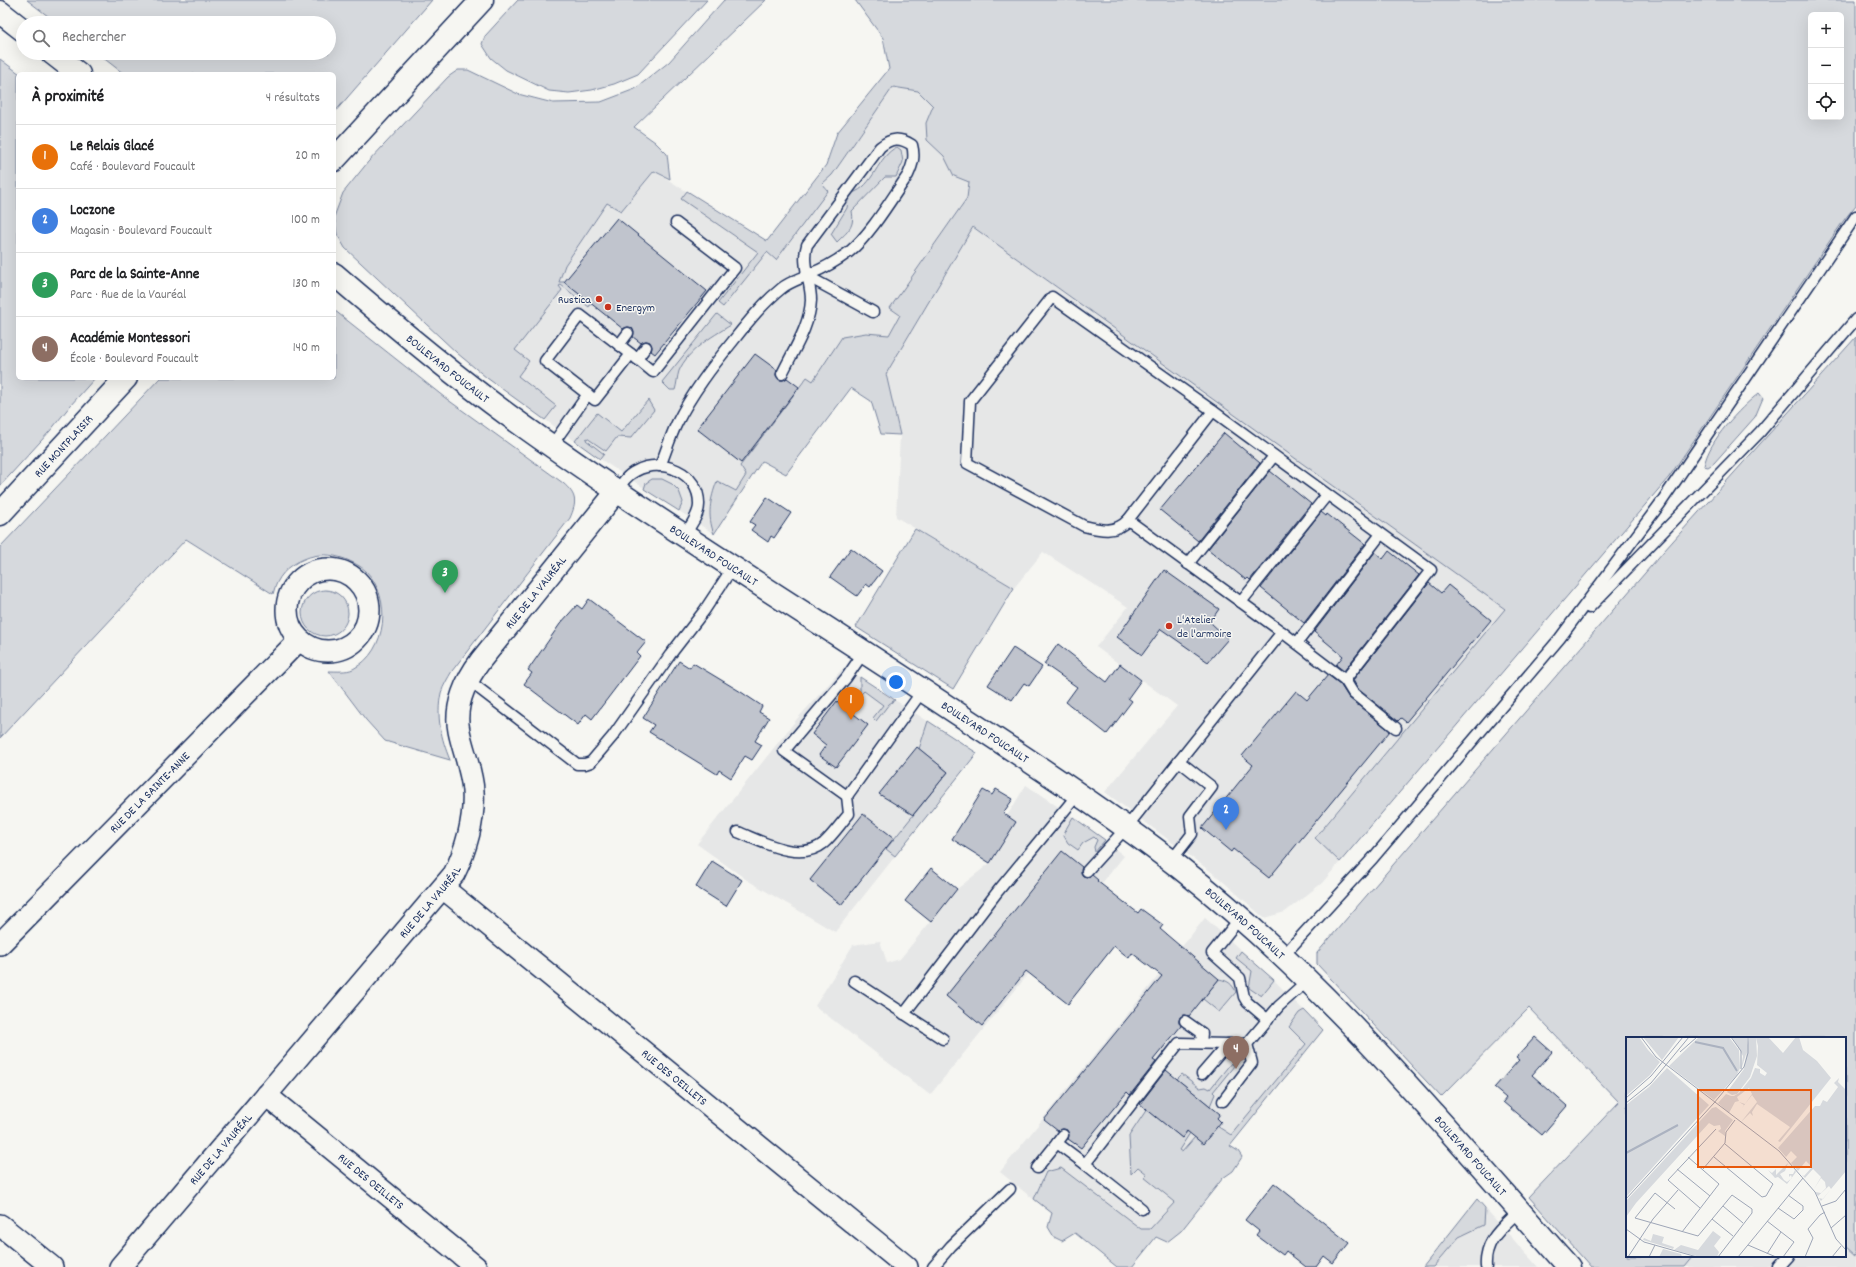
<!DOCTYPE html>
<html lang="fr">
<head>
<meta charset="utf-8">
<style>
  body { margin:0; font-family:Dekko,sans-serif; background:#f2f2f2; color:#202124 }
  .controls { position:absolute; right:12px; top:12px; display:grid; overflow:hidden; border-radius:6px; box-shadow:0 4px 16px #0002 }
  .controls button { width:36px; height:36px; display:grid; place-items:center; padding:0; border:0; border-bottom:1px solid #e0e0e0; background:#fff; color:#202124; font:20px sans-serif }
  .you { position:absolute; left:896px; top:682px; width:14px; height:14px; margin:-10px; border:3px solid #fff; border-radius:50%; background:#1a73e8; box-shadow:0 0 0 6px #1a73e833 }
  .badge { display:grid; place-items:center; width:26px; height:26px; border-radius:50%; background:#ea580c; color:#fff; font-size:13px; font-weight:700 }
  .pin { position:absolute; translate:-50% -33px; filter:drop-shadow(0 1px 2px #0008) }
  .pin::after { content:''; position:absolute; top:21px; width:14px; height:12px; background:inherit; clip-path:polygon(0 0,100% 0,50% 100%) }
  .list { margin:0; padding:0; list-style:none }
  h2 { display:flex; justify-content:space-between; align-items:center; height:52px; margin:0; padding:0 16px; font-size:17px }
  h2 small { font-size:13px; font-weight:400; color:#757577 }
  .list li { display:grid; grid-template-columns:26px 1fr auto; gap:12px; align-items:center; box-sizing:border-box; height:64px; padding:0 16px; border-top:1px solid #e0e0e0 }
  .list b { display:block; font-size:15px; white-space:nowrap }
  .list p { margin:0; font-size:13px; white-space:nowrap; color:#757577 }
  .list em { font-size:13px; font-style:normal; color:#757577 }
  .icon { flex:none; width:22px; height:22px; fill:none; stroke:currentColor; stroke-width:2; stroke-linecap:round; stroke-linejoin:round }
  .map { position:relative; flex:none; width:1856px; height:1267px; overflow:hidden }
  .search { position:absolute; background:#fff; box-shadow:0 4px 16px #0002; left:16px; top:16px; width:320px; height:44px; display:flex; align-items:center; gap:10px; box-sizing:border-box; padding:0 14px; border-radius:22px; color:#757577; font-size:15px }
  .panel { position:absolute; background:#fff; box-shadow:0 4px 16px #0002; left:16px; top:72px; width:320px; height:308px; border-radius:6px }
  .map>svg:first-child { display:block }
  .built { fill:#e6e7e7 }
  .green { fill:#d6d9dd; stroke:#78849e; fill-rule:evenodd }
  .building { fill:#c0c4cd; stroke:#1b2f5e }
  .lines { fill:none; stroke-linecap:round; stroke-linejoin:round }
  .service-casing { stroke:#1b2f5e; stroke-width:13 }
  .minor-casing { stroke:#1b2f5e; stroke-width:24 }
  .tertiary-casing { stroke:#1b2f5e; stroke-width:25 }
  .motorway-casing { stroke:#1b2f5e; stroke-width:25 }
  .service { stroke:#f6f6f2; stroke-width:10 }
  .minor { stroke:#f6f6f2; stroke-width:21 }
  .tertiary { stroke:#f6f6f2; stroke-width:22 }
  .motorway { stroke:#f6f6f2; stroke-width:22 }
  .poi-dot { fill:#c8321e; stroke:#f6f6f2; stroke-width:1.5 }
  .labels { text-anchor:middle; stroke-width:3; stroke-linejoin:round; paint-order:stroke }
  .poi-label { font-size:12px; fill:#1b2f5e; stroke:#f6f6f2; text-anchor:start }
  .street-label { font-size:12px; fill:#1b2f5e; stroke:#f6f6f2 }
  .inset-river { fill:none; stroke:#abb2c0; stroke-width:2 }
  .inset-road { fill:none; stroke:#9ea6b7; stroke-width:1 }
  .view { fill:#e8590c; fill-opacity:0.15; stroke:#e8590c; stroke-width:2 }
  .inset-edge { fill:none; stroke:#1b2f5e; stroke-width:2 }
</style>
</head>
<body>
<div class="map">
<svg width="1856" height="1267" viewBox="0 0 1856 1267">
  <rect width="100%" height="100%" fill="#f6f6f2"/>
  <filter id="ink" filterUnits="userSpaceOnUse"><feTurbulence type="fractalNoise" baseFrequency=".025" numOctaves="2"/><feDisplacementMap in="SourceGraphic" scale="8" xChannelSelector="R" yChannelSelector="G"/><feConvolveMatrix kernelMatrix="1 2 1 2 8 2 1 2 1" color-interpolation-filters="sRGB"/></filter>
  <g filter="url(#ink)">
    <g class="built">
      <polygon points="893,87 918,91 934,106 973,159 967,198 891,308 900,315 889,335 866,333 842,337 714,534 600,459 487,378 559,282 565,265 607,203 621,210 654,171 766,241 826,165 832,175"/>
      <polygon points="973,227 1506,609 1315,837 1340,862 1322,883 1285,912 1264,918 1218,877 1105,792 1177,706 1096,647 1128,607 1043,552 1014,588 896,517 900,435 886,374"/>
      <polygon points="844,667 977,753 835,932 747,880 697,844 797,719"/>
      <polygon points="1026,785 1088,827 1124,856 930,1095 815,1006 853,945 880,941 887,963 900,959 957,889 990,863 1016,822 1007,816"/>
      <polygon points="1205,918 1274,980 1323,1030 1132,1267 1117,1267 1000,1172"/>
      <polygon points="1477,1199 1538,1267 1423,1267"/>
      <polygon points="1845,1246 1856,1256 1856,1267 1675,1267 1685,1256 1845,1256"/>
    </g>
    <g class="green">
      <polygon points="27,0 432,0 334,113 334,74 124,74 97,53 329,53 329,23 57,23"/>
      <polygon points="518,0 707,0 638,74 614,84 592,90 569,93 549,91 506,70 491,58 482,44 485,36"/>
      <polygon points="724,0 766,0 634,127 655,142 667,154 670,179 654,171 621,211 607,203 565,265 559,282 564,282 591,303 589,307 561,285 559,286 562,290 515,350 529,361 518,376 556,406 545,420 487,378 457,353 345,248 337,234 334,217 343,193 368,162 448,77 458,70 468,70 518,94 553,103 601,102 635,89 669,62"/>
      <path d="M 855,0 L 1856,0 L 1856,205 L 1844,220 L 1669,477 L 1340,862 L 1315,838 L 1505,609 L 973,227 L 886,374 L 900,435 L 881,434 L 871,401 L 851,388 L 786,474 L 762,461 L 714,534 C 707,515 710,500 717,481 L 736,491 L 746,475 L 740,466 L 807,377 L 813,381 L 842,337 L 866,333 L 889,335 L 900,315 L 890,308 L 967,198 L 969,182 L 954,176 L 944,156 L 927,140 L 926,123 L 933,106 L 918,91 L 893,87 L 832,175 L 822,184 L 828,191 L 776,260 L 767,252 L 723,307 L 718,303 L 758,252 L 681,199 L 687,191 L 767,241 L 826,165 L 837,133 L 889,69 L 883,38 ZM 1811,15 L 1841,15 L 1841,117 L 1811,117 Z"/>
      <polygon points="0,59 20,74 18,74 18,378 95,378 70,406 50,431 0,486"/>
      <path d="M 897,147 L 901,150 L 903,162 L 896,177 L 885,177 L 852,211 C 855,227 848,231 837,242 L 831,234 L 847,208 L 848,200 L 852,193 C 874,187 877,156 897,147 Z"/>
      <path d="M 334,310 L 444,397 L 563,483 C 577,495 577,502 570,518 L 452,671 C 448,678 443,686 441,693 C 436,717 441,738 450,760 L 385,741 L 366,720 L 329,671 C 336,671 347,672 353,669 C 388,651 392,598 366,571 C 361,566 352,562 345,559 C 331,554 318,553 304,559 C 287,566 277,577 273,594 L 186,539 L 0,738 L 0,547 L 160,378 L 334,378 Z"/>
      <path d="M 717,314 L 731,325 C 711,337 688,350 679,371 C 677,377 677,384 675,390 L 670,390 L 662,382 Z"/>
      <polygon points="1856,337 1856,1256 1845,1246 1845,1038 1627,1038 1627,1256 1693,1256 1684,1267 1591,1267 1529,1197 1619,1102 1529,1008 1441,1097 1317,964 1317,953 1664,551"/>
      <path d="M 1759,393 L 1763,398 L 1755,417 L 1714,463 L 1708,467 L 1704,466 C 1709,440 1739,409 1759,393 Z"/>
      <polygon points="648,400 654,410 631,438 617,437 606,451 587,438 586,440 604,454 600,459 575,441 597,413 621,432"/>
      <polygon points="652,479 662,479 672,484 679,491 683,502 679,511 644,489 646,483"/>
      <polygon points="915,529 1014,588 953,689 856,627"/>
      <circle cx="325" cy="613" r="23"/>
      <polygon points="860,677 895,700 889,704 876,721 873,718 883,705 864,691 853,703 846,699 852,697 860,692"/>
      <polygon points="928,721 977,753 895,856 886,849 948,772 919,749"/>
      <polygon points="1073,817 1105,840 1095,852 1094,847 1097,840 1094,837 1083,843 1078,850 1068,843 1064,836 1066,829"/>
      <polygon points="1241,951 1274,980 1261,996 1249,988 1252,971 1236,958"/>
      <path d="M 1219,979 C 1229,981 1232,984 1236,992 L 1219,1012 L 1203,999 Z"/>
      <polygon points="1304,1010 1323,1030 1230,1146 1238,1151 1242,1157 1233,1171 1223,1178 1181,1231 1167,1242 1156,1237 1132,1267 1117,1267 1075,1233 1062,1241 1054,1237 1048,1227 1052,1213 1034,1199 1046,1172 1061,1168 1141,1229 1150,1229 1175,1202 1144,1177 1147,1174 1138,1167 1131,1174 1129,1136 1147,1109 1182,1138 1188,1131 1190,1133 1179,1150 1182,1152 1195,1137 1217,1126 1231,1135 1306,1044 1289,1027 1299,1013"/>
      <polygon points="1231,1063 1234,1066 1213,1092 1215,1094 1210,1106 1177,1079 1182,1074 1200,1088 1206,1087 1210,1089"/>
      <polygon points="1477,1199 1485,1208 1484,1225 1459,1237 1433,1267 1423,1267"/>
    </g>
    <g class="building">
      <polygon points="617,218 707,291 655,354 651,351 652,347 650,342 646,341 641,343 633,337 634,333 632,328 628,327 623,329 564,282"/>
      <polygon points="755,354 777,370 776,375 779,380 783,380 787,378 799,387 741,463 697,429"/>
      <polygon points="1224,433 1260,463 1198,541 1160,510"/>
      <polygon points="1270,471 1311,504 1250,580 1248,578 1246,580 1208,549"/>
      <polygon points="767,497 791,513 774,538 771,536 768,542 751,530 755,525 750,522"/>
      <polygon points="1321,512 1326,516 1327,514 1365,544 1304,623 1261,588"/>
      <polygon points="851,548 882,571 870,587 866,584 857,596 830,577"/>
      <polygon points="1389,551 1419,575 1344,671 1336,665 1343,656 1314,632 1375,552 1383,559"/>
      <polygon points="1164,570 1219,609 1210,622 1228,639 1208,662 1161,629 1142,655 1117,637"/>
      <polygon points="1429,583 1441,593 1448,585 1491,620 1406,722 1401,718 1398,721 1358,689 1353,680"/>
      <polygon points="589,599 646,642 637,653 640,656 592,719 586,714 578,725 524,684 532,673 528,670 560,624 577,605 582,609"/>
      <polygon points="1058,644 1107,682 1120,664 1141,680 1128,698 1132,701 1107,734 1066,702 1077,687 1044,664"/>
      <polygon points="1013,648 1042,667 1029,686 1024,683 1012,700 988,685"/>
      <polygon points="679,661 690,668 693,663 741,692 762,706 759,712 769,718 755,741 762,745 752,760 745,756 731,778 719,770 717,774 649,732 654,725 643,718"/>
      <polygon points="1328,675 1340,684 1349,698 1390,731 1269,878 1233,849 1231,852 1202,828 1253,765 1242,756 1296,691 1307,700"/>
      <polygon points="837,701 868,725 836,767 819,755 826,745 812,734"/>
      <polygon points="917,747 948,772 913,815 879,794"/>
      <polygon points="996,789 1013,799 1003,813 1016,822 990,863 952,839 983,790 992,795"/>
      <polygon points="863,814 894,838 841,905 810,880"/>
      <polygon points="1062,851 1082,867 1081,873 1083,876 1089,877 1092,875 1098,880 1097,881 1138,913 1141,909 1163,925 1160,929 1219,979 1189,1016 1185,1015 1180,1017 1179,1021 1181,1026 1153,1060 1156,1062 1130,1095 1127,1092 1081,1148 1068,1139 1069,1135 1067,1130 1063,1129 1058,1131 1044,1120 1162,976 1132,953 1129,958 1114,946 1068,1004 1026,971 982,1026 946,996"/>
      <polygon points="712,861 742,880 726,906 696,887"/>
      <polygon points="931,868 957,889 931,922 905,901"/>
      <polygon points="1535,1037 1552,1052 1532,1075 1567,1106 1542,1135 1503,1102 1506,1098 1494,1088 1519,1060 1516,1058"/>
      <polygon points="1166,1070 1220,1114 1217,1118 1221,1122 1203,1144 1187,1131 1182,1138 1140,1104"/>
      <polygon points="1274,1183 1349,1243 1333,1263 1324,1256 1316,1267 1306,1267 1286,1251 1283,1255 1256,1235 1259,1231 1245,1220"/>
    </g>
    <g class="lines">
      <g class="service-casing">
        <g id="service">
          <polyline points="807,276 873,312"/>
          <polygon points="580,315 631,354 595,400 545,361"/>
          <polyline points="619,345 628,333"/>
          <polyline points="631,354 653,372 735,268 676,223"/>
          <polyline points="637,359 646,347"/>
          <polygon points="1213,411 1431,570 1345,680 1282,632 1128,520"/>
          <polyline points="552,445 588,394"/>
          <path d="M 660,466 C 666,452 670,437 677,423 C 692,393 712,367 733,341 C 748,322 763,303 782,288 C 791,281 803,278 812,273 C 825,268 838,260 849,252 C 871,234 892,198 908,175 C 913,164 915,156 912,145 C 899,137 891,138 880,147 L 807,245 C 801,263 811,282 811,300 C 810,326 793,351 782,374"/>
          <path d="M 617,491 C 622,483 627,475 636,471 C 661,457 700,472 699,505 C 699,515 690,526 685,535"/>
          <path d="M 1128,520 C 1115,534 1100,530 1084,526 L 967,463 L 970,401 L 1052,297 L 1213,411"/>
          <polyline points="1188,564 1274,456"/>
          <polyline points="1241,602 1327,495"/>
          <polyline points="1589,608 1760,432 1856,319"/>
          <polyline points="1297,643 1381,534"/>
          <polyline points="864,652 846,678 784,751 847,796 923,690"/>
          <polyline points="468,680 577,764 585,764 591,762 613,736 670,655 704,611 733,567"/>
          <polyline points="1345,680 1353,693 1396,728"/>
          <polyline points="1179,761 1282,632"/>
          <path d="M 738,832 C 763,842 800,863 824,843 C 833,835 841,823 849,814 L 847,796"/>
          <polyline points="1087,871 1126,828 1179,761 1212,787 1190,816 1192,834 1171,861"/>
          <polyline points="1240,918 1212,953 1240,978 1244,997 1247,1002 1268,1020"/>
          <polyline points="1283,956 1373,858 1560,638 1660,504 1856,216"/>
          <polyline points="854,981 943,1039"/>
          <polyline points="904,1014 998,891 1078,794"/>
          <polyline points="1185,1021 1202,1033 1201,1043"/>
          <polyline points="1202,1074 1228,1044 1247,1044 1279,1006 1308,980"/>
          <polyline points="1223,1101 1252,1063 1247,1044"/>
          <polyline points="1057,1143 1063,1135"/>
          <polyline points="1037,1168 1057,1143 1085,1164"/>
          <polyline points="1142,1209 1085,1164 1179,1043 1228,1044"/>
          <polyline points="933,1267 951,1246 1010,1189"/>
          <path d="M 1486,1267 C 1484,1240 1502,1228 1519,1211"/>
          <polyline points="1779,1267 1789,1256"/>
        </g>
      </g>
      <g class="minor-casing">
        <g id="minor">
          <circle cx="328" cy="610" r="41"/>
          <path id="s1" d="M 443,888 L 907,1267"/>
          <path id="s2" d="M 0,944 L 299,640"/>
          <path id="s3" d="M 266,1095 L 476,1267"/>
          <polyline points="0,1225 52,1267"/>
          <path id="s4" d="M 120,1267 L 454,874 C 466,850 475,819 473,791 C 472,771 463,751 459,731 C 454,706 466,680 481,660 L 617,491"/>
        </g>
      </g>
      <g class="tertiary-casing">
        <g id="tertiary">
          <polyline points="0,12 23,30"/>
          <polyline points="52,53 79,74"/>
          <path id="s5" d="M 334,274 C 391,323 448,371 508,415 C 642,512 784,599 922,690 C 1008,747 1096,803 1179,867 C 1326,981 1445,1128 1569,1267"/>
          <path id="s6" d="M 0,514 L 126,378"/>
        </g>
      </g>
      <g class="motorway-casing">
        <polyline id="motorway" points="334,160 482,0"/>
      </g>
      <use href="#service" class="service"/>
      <use href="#minor" class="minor"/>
      <use href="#tertiary" class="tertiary"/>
      <use href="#motorway" class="motorway"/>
    </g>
  </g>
  <g class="poi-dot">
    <circle cx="599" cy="299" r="4"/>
    <circle cx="608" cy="307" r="4"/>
    <circle cx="1169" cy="626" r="4"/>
  </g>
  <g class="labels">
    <g class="poi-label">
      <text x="591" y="303" text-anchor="end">Rustica</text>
      <text x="616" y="311">Energym</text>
      <text x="1177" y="623">L'Atelier<tspan x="1177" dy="14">de l'armoire</tspan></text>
    </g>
    <g class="street-label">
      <text dy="4" stroke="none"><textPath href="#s5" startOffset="148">BOULEVARD FOUCAULT</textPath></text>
      <text dy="4" stroke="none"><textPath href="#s6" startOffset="93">RUE MONTPLAISIR</textPath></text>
      <text dy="4" stroke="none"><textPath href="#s5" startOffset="473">BOULEVARD FOUCAULT</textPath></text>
      <text dy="4" stroke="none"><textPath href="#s4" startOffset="827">RUE DE LA VAURÉAL</textPath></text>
      <text dy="4" stroke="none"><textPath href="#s5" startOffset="797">BOULEVARD FOUCAULT</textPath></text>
      <text dy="4" stroke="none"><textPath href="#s2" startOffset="213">RUE DE LA SAINTE-ANNE</textPath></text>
      <text dy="4" stroke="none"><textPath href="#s4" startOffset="479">RUE DE LA VAURÉAL</textPath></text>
      <text dy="4" stroke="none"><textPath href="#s5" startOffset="1120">BOULEVARD FOUCAULT</textPath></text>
      <text dy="4" stroke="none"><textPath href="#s1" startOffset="299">RUE DES OEILLETS</textPath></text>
      <text dy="4" stroke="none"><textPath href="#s4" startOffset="155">RUE DE LA VAURÉAL</textPath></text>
      <text dy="4" stroke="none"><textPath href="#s5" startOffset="1444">BOULEVARD FOUCAULT</textPath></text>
      <text dy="4" stroke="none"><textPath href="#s3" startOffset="136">RUE DES OEILLETS</textPath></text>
    </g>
  </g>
  <g transform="translate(1626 1037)">
    <rect width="220" height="220" fill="#f6f6f2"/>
    <path d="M 0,0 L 13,0 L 22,13 L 34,25 L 24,38 L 0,59 ZM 17,0 L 53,0 L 36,23 ZM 73,0 L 103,0 L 113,13 L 114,31 L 111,38 L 88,63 L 43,29 ZM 106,0 L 121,0 L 122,11 L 115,33 L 117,19 ZM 123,0 L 142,0 L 157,16 L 170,0 L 173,0 L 177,13 L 191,24 L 205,41 L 154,105 L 152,104 L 164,90 L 131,67 L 126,75 L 127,79 L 124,76 L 115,85 L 131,65 L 126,58 L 116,71 L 118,68 L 113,65 L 119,67 L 126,57 L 123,51 L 111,60 L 113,64 L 109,65 L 103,76 L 92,66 L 100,57 L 105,59 L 108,59 L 113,56 L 125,41 L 129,31 L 134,32 L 134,36 L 139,39 L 141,36 L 131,28 L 132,9 L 130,1 L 131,19 L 124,40 L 111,57 L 106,58 L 101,55 L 118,32 ZM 41,31 L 83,68 L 0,160 L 0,68 L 23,50 ZM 213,41 L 212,45 L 220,53 L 220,134 L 195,164 L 193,161 L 197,162 L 205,152 L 203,149 L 192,159 L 189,155 L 195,156 L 200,151 L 199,145 L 195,141 L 188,152 L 195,140 L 187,132 L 179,141 L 176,138 L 178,139 L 186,130 L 180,124 L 172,134 L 165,126 L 171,120 L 165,114 L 160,120 L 152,111 L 189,69 L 194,69 L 197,63 L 201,65 L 212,50 L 208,46 ZM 90,70 L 107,83 L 99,94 L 99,99 L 92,94 L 95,92 L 94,88 L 88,89 L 83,86 L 10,166 L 0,180 L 0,164 L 86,71 ZM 162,126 L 159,134 L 154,137 L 158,143 L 161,145 L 166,141 L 165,138 L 163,140 L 163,137 L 167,137 L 169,133 L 170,135 L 161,147 L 152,140 L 149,141 L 142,133 L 146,136 L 150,132 L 150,138 ZM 87,194 L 95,200 L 88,209 L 93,215 L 91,220 L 74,220 L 48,213 L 55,208 L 72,213 ZM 27,197 L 38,200 L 36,206 L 48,210 L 47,212 L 17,203 L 18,201 L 25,204 ZM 37,212 L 55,217 L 56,220 L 33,220 Z" fill="#d6d9dd"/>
    <path class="inset-river" d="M 69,5 L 97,11 L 111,34M 0,116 L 52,88"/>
    <path class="inset-road" d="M 15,0 L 30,20 L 153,114 L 189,155 L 210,202 L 220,213M 105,0 L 115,14 L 115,32M 54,15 L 71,0M 0,61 L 25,39 L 57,0M 0,66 L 25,46 L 63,0M 88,66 L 118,30 L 122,16 L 122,0M 88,120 L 136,160 L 140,159 L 147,147 L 99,107M 51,132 L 84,159M 77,132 L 99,106 L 100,95 L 109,83M 0,162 L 88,66M 97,169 L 117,186M 196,169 L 210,164 L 220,152M 74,171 L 42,143 L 90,92M 152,171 L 168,182 L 177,173 L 177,169 L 162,158M 49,172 L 29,156 L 9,181 L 72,199 L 106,158 L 126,172 L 126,176 L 92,220M 86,182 L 107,199M 141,184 L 168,205 L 157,220M 205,191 L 220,178M 0,192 L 18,205 L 71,220M 56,195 L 93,147 L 62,120M 122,208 L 150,220M 141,217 L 155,195M 2,220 L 27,182 L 52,153M 23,220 L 29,208M 112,220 L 177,141M 179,220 L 187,201 L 182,192 L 194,178 L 199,175M 206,220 L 215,209"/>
    <path class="view" d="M 72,53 L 185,53 L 185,130 L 72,130 Z"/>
    <rect width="220" height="220" class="inset-edge"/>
  </g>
</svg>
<div class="controls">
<button>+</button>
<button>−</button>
<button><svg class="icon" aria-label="locate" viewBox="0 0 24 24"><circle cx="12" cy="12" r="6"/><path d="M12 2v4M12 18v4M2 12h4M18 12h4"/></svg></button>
</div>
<div class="you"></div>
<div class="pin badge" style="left:851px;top:720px;background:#e8710a">1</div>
<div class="pin badge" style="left:1226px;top:830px;background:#3f7fe0">2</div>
<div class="pin badge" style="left:445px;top:593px;background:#2e9e5b">3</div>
<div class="pin badge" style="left:1236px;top:1069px;background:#8d6e63">4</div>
<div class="search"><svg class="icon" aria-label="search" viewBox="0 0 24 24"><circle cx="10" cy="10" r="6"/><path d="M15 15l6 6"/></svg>Rechercher</div>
<section class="panel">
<h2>À proximité<small>4 résultats</small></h2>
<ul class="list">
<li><span class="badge" style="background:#e8710a">1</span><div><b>Le Relais Glacé</b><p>Café · Boulevard Foucault</p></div><em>20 m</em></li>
<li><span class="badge" style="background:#3f7fe0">2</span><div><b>Loczone</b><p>Magasin · Boulevard Foucault</p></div><em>100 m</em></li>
<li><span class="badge" style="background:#2e9e5b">3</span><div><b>Parc de la Sainte-Anne</b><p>Parc · Rue de la Vauréal</p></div><em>130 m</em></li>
<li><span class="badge" style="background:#8d6e63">4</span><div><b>Académie Montessori</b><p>École · Boulevard Foucault</p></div><em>140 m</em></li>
</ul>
</section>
</div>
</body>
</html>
